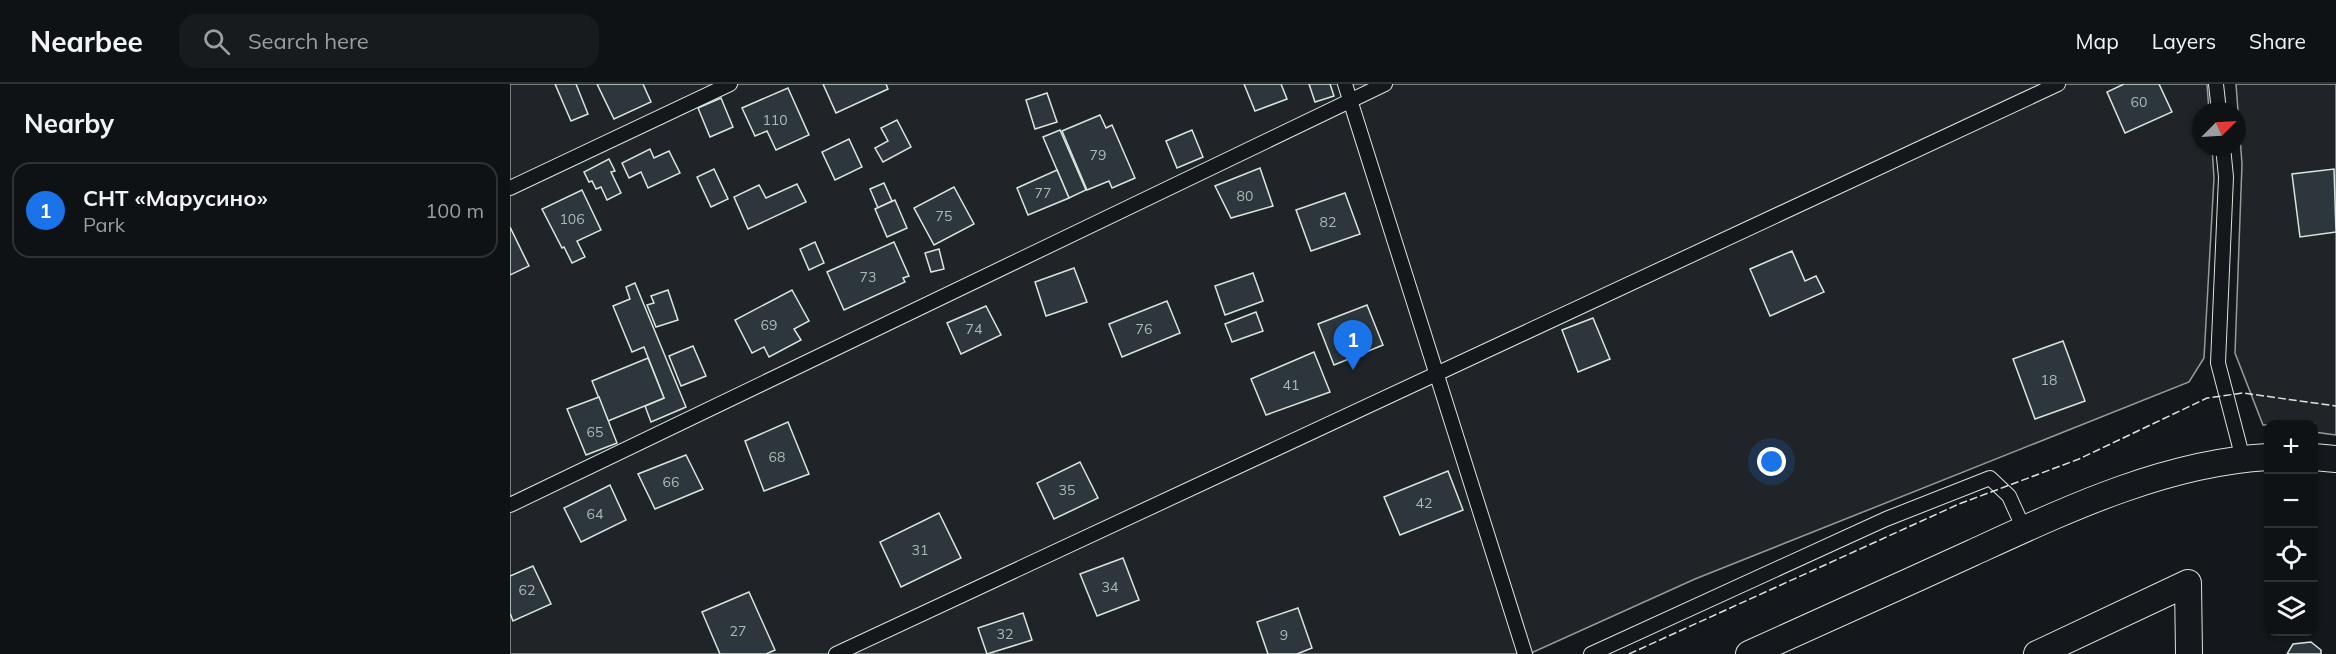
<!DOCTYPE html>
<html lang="en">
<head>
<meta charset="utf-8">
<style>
  body { margin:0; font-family:Mulish,sans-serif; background:#181b1e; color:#f1f3f6 }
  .controls { position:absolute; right:18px; bottom:18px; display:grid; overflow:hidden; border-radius:12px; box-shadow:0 2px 4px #0004 }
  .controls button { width:54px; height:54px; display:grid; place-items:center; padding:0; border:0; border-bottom:2px solid #2f3234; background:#0f1215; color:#f1f3f6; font:30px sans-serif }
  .compass { position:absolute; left:1682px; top:18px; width:54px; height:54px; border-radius:50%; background:#0f1215; box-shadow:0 2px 4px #0004; rotate:66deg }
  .you { position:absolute; left:1262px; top:378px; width:21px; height:21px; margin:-15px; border:4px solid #fff; border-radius:50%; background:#1a73e8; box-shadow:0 0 0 9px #1a73e833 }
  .badge { display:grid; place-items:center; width:39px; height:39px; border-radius:50%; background:#1a73e8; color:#fff; font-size:20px; font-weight:700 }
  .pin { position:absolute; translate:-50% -50px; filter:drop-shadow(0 2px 3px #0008) }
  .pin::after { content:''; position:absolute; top:32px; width:21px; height:18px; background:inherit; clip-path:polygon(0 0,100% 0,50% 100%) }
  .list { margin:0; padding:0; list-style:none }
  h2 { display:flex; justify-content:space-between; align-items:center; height:78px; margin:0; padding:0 24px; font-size:26px }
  h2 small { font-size:20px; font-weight:400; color:#9b9ea0 }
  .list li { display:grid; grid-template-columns:39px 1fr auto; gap:18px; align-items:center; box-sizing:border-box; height:96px; margin:0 12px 12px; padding:0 12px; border:2px solid #2f3234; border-radius:18px }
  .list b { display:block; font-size:22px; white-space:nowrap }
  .list p { margin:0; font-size:20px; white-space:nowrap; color:#9b9ea0 }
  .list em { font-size:20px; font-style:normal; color:#9b9ea0 }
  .icon { flex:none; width:33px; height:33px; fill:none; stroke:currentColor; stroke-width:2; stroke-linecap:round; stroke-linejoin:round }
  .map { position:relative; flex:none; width:1826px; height:570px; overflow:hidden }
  header { display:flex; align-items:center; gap:36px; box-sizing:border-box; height:84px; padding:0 30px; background:#0f1215; border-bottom:2px solid #2f3234 }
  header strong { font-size:28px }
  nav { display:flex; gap:33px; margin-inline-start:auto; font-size:21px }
  .search { width:420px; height:54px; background:#181b1e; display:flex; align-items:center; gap:15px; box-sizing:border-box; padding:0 21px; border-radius:18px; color:#9b9ea0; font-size:22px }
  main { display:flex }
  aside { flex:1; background:#0f1215 }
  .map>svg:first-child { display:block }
  .green { fill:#202428; stroke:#939e99; stroke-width:1.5 }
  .building { fill:#2c363c; stroke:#d8e6dc; stroke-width:1.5 }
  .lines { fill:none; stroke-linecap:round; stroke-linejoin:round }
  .lane-casing { stroke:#d8e6dc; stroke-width:16 }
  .street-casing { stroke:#d8e6dc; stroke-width:28 }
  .lane { stroke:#14181c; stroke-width:14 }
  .street { stroke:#14181c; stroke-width:26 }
  .fence { stroke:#d8e6dc; stroke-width:1.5; stroke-dasharray:8 3; stroke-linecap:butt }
  .labels { text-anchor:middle; stroke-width:4.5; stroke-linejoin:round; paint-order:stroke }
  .number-label { font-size:14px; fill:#adbab4 }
</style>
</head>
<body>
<header>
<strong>Nearbee</strong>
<div class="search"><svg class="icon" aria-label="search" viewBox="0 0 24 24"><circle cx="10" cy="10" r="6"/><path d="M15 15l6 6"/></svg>Search here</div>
<nav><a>Map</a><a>Layers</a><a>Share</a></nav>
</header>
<main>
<aside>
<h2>Nearby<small></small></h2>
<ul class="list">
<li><span class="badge">1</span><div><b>СНТ «Марусино»</b><p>Park</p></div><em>100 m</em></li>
</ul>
</aside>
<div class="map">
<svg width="1826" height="570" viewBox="0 0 1826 570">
  <rect width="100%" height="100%" fill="#14181c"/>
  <g class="green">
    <polygon points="0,0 1697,0 1699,27 1691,27 1691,63 1702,63 1704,94 1694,274 1679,298 1185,495 1019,570 0,570"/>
    <polygon points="1726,0 1826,0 1826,351 1804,348 1804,340 1753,341 1725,269 1732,80"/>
  </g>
  <g class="building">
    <polygon points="45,0 66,0 78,30 61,37"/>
    <polygon points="87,0 133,0 141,18 104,35"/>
    <polygon points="313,0 376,0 378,5 326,29"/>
    <polygon points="734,0 771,0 777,15 745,27"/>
    <polygon points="799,0 820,0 824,12 805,18"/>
    <polygon points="1614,0 1649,0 1662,28 1615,49 1597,8"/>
    <polygon points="278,4 299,51 266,66 257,47 245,52 232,24"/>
    <polygon points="537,9 547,38 525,45 516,16"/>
    <polygon points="211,14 223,43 200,53 188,24"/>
    <polygon points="590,31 596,44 602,41 625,94 602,104 599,97 577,106 552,47"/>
    <polygon points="387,36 401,63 373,78 365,64 378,57 371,44"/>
    <polygon points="550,46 576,106 559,114 533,53"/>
    <polygon points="682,46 693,73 667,84 656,57"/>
    <polygon points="339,55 352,83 325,96 312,68"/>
    <polygon points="140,65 144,74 159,67 170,89 138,104 131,88 119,94 112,79"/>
    <polygon points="99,75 105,87 101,88 111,109 97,116 91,103 86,105 82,97 79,98 74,88"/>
    <polygon points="750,84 763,122 721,134 705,102"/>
    <polygon points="204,85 218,115 201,123 187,93"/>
    <polygon points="1824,85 1826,148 1790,153 1782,90"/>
    <polygon points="547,86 559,114 518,131 507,104"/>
    <polygon points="374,99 382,117 368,124 360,105"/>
    <polygon points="287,100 296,118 238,145 224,113 249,101 256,114"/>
    <polygon points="444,103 464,140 424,161 404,124"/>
    <polygon points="72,106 91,146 67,157 75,173 62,179 54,163 52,164 32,125"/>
    <polygon points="835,109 850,150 801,167 786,126"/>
    <polygon points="385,116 397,144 377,153 365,125"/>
    <polygon points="0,143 19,182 0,191"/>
    <polygon points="305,158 314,179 299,186 290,165"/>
    <polygon points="384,158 399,192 393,194 395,198 334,226 317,188"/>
    <polygon points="429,165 434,185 421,188 415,169"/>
    <polygon points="1282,167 1295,197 1306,192 1314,208 1260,232 1240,185"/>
    <polygon points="564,184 577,218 536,232 525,198"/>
    <polygon points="743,189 753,217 715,231 705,202"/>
    <polygon points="125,199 176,323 141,338 135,322 154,314 134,263 122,268 103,222 120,215 116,203"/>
    <polygon points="158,206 168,236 146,243 137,221 144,219 141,212"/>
    <polygon points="282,206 299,237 284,245 291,256 259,273 254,263 242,269 225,236"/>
    <polygon points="657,217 670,249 612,273 599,240"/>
    <polygon points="857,221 873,261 824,281 808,240"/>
    <polygon points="476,222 491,251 451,270 437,239"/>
    <polygon points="746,228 753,247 722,258 715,240"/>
    <polygon points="1083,234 1100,275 1068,288 1052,246"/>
    <polygon points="1553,257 1575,317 1525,335 1503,275"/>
    <polygon points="183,262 196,292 171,302 159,272"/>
    <polygon points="804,268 820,308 756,331 741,295"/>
    <polygon points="138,274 154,314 98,337 82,297"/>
    <polygon points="89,313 107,359 76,371 57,325"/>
    <polygon points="278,338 299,390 254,407 235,357"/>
    <polygon points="176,371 193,405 145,425 128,390"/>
    <polygon points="570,378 588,414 544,435 527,399"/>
    <polygon points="938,387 953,426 890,451 874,413"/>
    <polygon points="100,401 116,436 71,458 54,424"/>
    <polygon points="429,429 451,474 391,503 370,458"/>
    <polygon points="613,474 629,516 587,532 570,490"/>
    <polygon points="23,482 41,520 3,537 0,529 0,492"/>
    <polygon points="239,508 265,566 256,570 210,570 192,528"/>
    <polygon points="788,524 802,564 787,570 758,570 747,538"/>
    <polygon points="513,529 522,556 477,570 468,544"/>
    <polygon points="1801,558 1811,566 1811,570 1777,570 1783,560"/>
  </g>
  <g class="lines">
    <g class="lane-casing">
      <g id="lane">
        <polyline points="835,0 1015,570"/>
        <polyline points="1706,0 1709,27"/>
        <polyline points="1713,63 1716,93 1708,279 1733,375"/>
        <polyline points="0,104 220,0"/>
        <polyline points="0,421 875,0"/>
        <polyline points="326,570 1548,0"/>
        <polyline points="1081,570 1376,435 1480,394 1499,412 1514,445"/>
      </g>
    </g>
    <g class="street-casing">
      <g id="street">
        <polyline points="1804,373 1826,375"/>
        <path d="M 1239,570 C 1314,536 1388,503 1462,469 C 1556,426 1654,379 1758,373"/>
        <polyline points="1527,570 1678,499 1679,570"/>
      </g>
    </g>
    <use href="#lane" class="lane"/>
    <use href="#street" class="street"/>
    <polyline class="fence" points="1119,570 1449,420 1569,375 1697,314 1733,309 1826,322"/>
  </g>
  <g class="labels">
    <g class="number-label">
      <text x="1629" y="23">60</text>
      <text x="265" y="41">110</text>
      <text x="588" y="76">79</text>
      <text x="533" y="114">77</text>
      <text x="735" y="117">80</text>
      <text x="434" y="137">75</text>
      <text x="62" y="140">106</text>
      <text x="818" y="143">82</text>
      <text x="358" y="198">73</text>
      <text x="259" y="246">69</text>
      <text x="464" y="250">74</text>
      <text x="634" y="250">76</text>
      <text x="1539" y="301">18</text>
      <text x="781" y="306">41</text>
      <text x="85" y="353">65</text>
      <text x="267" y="378">68</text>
      <text x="161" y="403">66</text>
      <text x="557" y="411">35</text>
      <text x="914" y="424">42</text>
      <text x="85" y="435">64</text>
      <text x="410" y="471">31</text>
      <text x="600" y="508">34</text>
      <text x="17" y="511">62</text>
      <text x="228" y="552">27</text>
      <text x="495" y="555">32</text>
      <text x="774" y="556">9</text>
    </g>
  </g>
</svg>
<div class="controls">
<button>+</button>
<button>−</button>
<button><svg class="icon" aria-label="locate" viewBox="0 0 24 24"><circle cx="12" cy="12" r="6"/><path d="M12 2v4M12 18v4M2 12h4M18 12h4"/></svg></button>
<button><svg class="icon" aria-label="layers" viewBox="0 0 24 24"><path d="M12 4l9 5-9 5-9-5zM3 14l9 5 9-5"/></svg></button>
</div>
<svg class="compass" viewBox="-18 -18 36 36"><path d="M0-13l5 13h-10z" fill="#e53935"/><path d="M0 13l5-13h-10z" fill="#9b9ea0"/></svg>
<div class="you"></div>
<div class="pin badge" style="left:843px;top:286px">1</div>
</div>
</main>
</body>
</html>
